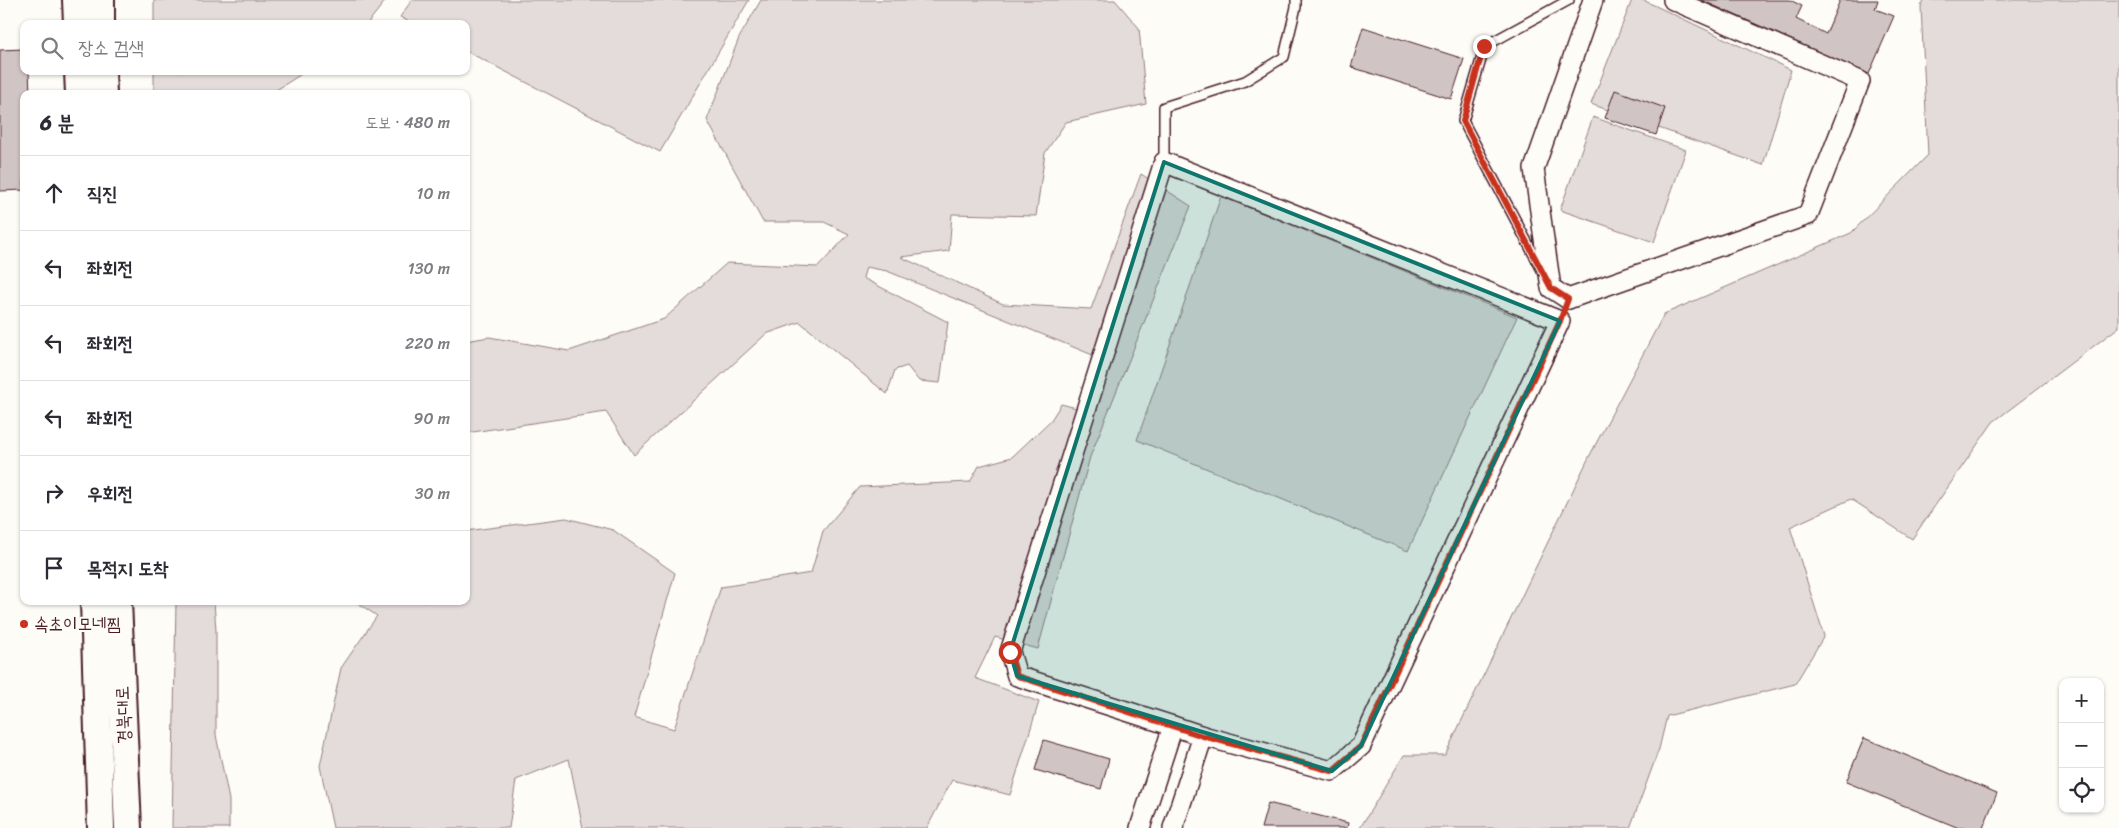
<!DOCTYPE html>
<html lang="ko">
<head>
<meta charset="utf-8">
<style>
  body { margin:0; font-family:Sriracha,"Poor Story",sans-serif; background:#f7f7f7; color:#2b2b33 }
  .controls { position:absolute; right:15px; bottom:15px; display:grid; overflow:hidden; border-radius:10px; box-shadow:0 1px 4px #0004 }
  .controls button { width:45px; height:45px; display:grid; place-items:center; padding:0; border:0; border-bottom:1px solid #e1e1e2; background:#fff; color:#2b2b33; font:25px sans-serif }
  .stop { position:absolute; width:15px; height:15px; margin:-11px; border:4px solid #c8321e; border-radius:50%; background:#fff }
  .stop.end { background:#c8321e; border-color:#fff; box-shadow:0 1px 5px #0008 }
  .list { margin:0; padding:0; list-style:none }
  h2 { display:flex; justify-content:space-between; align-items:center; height:65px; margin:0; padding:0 20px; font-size:21px }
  h2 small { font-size:16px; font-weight:400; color:#7c7c81 }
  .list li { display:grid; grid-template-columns:32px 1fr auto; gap:15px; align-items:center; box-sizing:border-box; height:75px; padding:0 20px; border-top:1px solid #e1e1e2 }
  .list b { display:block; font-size:19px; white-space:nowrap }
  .list em { font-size:16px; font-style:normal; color:#7c7c81 }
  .icon { flex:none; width:28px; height:28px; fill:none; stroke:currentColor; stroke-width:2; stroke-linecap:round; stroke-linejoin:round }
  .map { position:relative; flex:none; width:2119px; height:828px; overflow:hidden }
  .search { position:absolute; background:#fff; box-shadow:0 1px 4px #0004; left:20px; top:20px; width:450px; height:55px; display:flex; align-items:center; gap:12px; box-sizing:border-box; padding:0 18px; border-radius:10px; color:#7c7c81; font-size:19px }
  .panel { position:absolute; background:#fff; box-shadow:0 1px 4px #0004; left:20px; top:90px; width:450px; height:515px; border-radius:10px }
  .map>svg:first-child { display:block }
  .green { fill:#e3dcda; stroke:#967e82 }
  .building { fill:#d0c5c4; stroke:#4a1f2b }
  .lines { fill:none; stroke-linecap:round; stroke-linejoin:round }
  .lane-casing { stroke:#4a1f2b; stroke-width:12 }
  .street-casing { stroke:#4a1f2b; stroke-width:22 }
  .secondary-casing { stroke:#4a1f2b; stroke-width:30 }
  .lane { stroke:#fdfcf7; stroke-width:9 }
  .street { stroke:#fdfcf7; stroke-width:19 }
  .secondary { stroke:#fdfcf7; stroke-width:26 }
  .route { stroke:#c8321e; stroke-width:6 }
  .marked { fill:#0f766e; fill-opacity:0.2; stroke:#0f766e; stroke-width:4; stroke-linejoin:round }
  .poi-dot { fill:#c8321e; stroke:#fdfcf7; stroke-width:2 }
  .labels { text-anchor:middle; stroke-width:4; stroke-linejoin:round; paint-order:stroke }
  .poi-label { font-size:18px; fill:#4a1f2b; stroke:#fdfcf7; text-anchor:start }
  .street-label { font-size:18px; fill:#4a1f2b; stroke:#fdfcf7 }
</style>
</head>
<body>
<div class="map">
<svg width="2119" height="828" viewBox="0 0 2119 828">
  <rect width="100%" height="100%" fill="#fdfcf7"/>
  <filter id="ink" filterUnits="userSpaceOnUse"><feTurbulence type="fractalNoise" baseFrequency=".02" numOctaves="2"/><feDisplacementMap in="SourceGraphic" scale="10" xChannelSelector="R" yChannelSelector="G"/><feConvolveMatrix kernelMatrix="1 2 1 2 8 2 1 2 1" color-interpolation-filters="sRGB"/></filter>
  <g filter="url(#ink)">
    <g class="green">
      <polygon points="154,0 386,0 367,24 154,24"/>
      <polygon points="412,0 749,0 660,152 466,51 466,24 413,24 400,17"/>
      <polygon points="761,0 1115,0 1139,28 1146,104 1066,122 1045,153 1036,216 952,214 949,251 901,257 1003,304 1091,309 1141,174 1191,206 1090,457 1038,649 995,637 975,678 1039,702 1010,795 952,780 927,828 583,828 569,759 516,780 509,828 333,828 320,766 341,668 377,616 355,601 466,601 466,531 566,518 613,530 675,573 634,717 674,729 721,587 811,573 823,531 860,487 970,482 979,466 1012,457 1051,420 1061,404 1084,410 1100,358 887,271 866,267 863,278 948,322 940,383 919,381 907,366 895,370 887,394 800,322 766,334 634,455 606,412 466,433 466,341 489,337 569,351 664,319 727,263 818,267 849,234 824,222 763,222 707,120 739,38"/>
      <polygon points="1632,0 1643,0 1791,70 1763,165 1591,104"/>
      <polygon points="1925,0 2119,0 2119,327 1993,422 1912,539 1851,499 1790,527 1824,636 1795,684 1667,716 1659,749 1630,828 1360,828 1404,755 1445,755 1589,457 1664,314 1851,233 1928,155 1921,6"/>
      <polygon points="154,71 306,71 270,94 154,94"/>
      <polygon points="1593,117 1686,150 1654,242 1560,210"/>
      <polygon points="1221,196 1517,317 1408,551 1137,440"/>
      <polygon points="176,601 214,601 216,631 216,735 229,800 229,828 172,828"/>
    </g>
    <g class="building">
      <polygon points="1701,0 1790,0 1802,6 1796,19 1826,34 1840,0 1878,0 1875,9 1894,16 1869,74"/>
      <polygon points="1363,27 1464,59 1451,99 1351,67"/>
      <polygon points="24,49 24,71 29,71 30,94 24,94 24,190 0,191 0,50"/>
      <polygon points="1615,90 1665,108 1656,135 1605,118"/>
      <polygon points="1864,738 1997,793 1983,828 1959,828 1846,782"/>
      <polygon points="1044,740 1109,759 1101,789 1035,770"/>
      <polygon points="1268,803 1348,823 1347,828 1261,828"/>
    </g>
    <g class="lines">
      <g class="lane-casing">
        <g id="lane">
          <polyline points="1164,162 1164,107 1245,81 1284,57 1296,7 1296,0"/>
          <polyline points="1543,272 1463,121 1485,46 1569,0"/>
        </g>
      </g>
      <g class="street-casing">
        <g id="street">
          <polyline points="1568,299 1808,215 1860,81 1673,0"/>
          <polyline points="1568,299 1551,288 1534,169 1593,0"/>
          <polyline points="1173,726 1017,676 1010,652 1164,162 1560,321 1361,746 1332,771 1203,736"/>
          <polyline points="1140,828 1173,726 1203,736 1173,828"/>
        </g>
      </g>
      <g class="secondary-casing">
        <g id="secondary">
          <polyline points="76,0 77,24"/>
          <polyline points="101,0 101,24"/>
          <polyline points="78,71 79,94"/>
          <polyline points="102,71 103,94"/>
          <polyline points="94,601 101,828"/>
          <polyline points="118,601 128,828"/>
        </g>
      </g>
      <use href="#lane" class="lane"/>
      <use href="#street" class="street"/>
      <use href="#secondary" class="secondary"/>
    </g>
  </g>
  <g class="lines" filter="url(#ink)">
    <polyline class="route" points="1010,652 1017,676 1203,736 1332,771 1361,746 1560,321 1568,299 1551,288 1463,121 1484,46"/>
  </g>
  <path class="marked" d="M 1164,162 L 1560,321 L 1361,746 L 1332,771 L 1017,676 L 1010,652 Z"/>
  <circle class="poi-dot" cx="24" cy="624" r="5"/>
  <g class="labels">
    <g class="poi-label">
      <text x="34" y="630">속초이모네찜</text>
    </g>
    <g class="street-label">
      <text transform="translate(123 715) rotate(-92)" y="6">경북대로</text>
    </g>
  </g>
</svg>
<div class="controls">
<button>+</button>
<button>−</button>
<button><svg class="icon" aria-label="locate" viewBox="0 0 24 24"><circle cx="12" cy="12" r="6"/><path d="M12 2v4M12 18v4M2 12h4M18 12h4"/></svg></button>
</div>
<div class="stop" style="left:1010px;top:652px"></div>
<div class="stop end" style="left:1484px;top:46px"></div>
<div class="search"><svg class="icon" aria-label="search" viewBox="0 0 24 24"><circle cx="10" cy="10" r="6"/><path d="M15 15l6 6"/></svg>장소 검색</div>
<section class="panel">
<h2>6 분<small>도보 · 480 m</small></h2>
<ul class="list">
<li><svg class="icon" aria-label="ahead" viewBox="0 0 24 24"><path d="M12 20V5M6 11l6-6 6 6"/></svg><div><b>직진</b></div><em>10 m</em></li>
<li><svg class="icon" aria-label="left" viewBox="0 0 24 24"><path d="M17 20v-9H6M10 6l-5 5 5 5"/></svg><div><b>좌회전</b></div><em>130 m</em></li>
<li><svg class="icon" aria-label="left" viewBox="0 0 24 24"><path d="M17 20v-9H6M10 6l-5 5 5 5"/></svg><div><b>좌회전</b></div><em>220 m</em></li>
<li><svg class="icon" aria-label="left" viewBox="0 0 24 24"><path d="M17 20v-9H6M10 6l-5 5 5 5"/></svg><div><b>좌회전</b></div><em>90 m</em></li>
<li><svg class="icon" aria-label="right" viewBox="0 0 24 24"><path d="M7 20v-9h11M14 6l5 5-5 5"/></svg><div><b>우회전</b></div><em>30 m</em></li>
<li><svg class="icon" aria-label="arrive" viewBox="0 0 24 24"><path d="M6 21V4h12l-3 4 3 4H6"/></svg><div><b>목적지 도착</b></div></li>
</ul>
</section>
</div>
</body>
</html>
